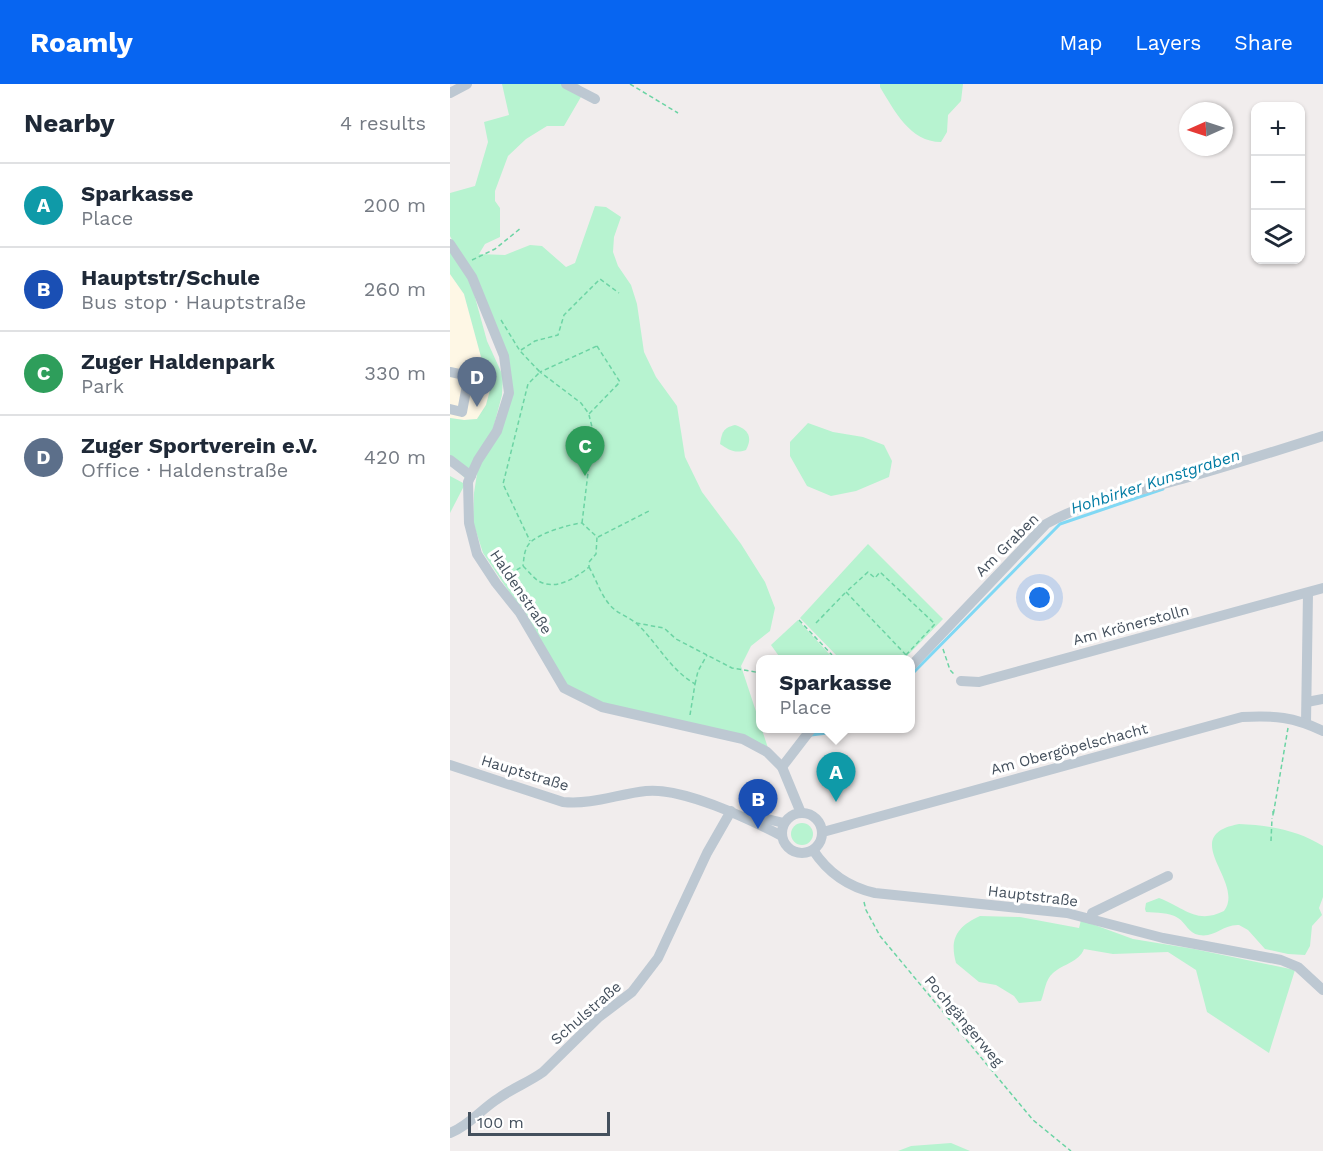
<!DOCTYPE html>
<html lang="en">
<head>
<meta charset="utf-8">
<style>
  body { margin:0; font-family:"Work Sans",sans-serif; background:#f2f2f3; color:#1f2937 }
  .controls { position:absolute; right:18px; top:18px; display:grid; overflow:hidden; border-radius:12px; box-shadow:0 2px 4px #0004 }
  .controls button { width:54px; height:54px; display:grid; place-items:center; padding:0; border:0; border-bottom:2px solid #e0e1e3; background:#fff; color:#1f2937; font:30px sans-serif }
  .compass { position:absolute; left:729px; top:18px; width:54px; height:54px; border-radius:50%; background:#fff; box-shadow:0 2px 4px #0004; rotate:267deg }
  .scale { position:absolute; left:18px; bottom:15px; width:142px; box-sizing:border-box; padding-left:6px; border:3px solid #44505d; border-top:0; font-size:16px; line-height:21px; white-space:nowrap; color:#44505d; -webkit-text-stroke:4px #fff; paint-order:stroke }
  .you { position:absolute; left:590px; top:514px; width:21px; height:21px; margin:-15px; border:4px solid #fff; border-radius:50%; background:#1a73e8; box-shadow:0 0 0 9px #1a73e833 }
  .badge { display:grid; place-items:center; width:39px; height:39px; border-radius:50%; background:#0765f1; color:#fff; font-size:20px; font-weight:700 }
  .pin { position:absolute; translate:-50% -50px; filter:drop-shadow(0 2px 3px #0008) }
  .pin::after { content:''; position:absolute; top:32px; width:21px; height:18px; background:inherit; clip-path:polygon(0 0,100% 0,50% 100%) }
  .popup { position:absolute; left:306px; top:571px; width:159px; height:78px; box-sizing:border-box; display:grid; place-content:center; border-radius:12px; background:#fff; filter:drop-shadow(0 2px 4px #0005); font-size:20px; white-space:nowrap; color:#747a83 }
  .popup b { font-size:22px; color:#1f2937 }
  .popup::after { content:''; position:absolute; left:50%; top:100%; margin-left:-12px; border:12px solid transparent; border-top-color:#fff }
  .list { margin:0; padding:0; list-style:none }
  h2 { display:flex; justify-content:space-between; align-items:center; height:78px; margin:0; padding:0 24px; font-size:26px }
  h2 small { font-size:20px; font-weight:400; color:#747a83 }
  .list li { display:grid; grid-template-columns:39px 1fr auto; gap:18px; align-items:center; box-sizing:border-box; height:84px; padding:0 24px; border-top:2px solid #e0e1e3 }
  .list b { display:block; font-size:22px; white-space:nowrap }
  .list p { margin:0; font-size:20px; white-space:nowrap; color:#747a83 }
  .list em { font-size:20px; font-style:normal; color:#747a83 }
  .icon { flex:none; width:33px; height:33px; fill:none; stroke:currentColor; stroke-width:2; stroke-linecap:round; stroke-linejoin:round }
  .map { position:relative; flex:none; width:873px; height:1067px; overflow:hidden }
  header { display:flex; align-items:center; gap:36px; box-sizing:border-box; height:84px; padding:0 30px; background:#0765f1; color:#fff }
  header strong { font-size:28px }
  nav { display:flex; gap:33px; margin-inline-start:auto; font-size:21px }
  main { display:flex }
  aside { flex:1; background:#fff }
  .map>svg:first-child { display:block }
  .commercial { fill:#fef7e5 }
  .green { fill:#b7f3d0 }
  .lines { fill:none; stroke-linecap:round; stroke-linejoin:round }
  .stream { stroke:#80d8f4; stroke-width:3 }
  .path { stroke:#6cd4a4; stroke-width:1.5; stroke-dasharray:4.5 3; stroke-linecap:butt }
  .minor { stroke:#bdc8d2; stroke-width:10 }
  .labels { text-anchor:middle; stroke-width:6; stroke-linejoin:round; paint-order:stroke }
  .street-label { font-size:15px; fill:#44505d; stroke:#fff }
  .water-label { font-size:16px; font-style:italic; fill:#027ca4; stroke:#fff }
</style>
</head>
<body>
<header>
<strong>Roamly</strong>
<nav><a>Map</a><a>Layers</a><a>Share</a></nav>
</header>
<main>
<aside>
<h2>Nearby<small>4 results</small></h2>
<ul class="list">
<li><span class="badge" style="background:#0f9aa8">A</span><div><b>Sparkasse</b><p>Place</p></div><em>200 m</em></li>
<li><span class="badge" style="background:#1a4fb4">B</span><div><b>Hauptstr/Schule</b><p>Bus stop · Hauptstraße</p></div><em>260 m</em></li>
<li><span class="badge" style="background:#2e9e5b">C</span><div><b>Zuger Haldenpark</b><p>Park</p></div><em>330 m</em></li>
<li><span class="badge" style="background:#5c6f8a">D</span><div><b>Zuger Sportverein e.V.</b><p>Office · Haldenstraße</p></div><em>420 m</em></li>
</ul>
</aside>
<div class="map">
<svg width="873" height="1067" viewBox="0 0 873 1067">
  <rect width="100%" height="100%" fill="#f1eded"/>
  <polygon class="commercial" points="0,190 14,210 40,306 36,321 27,335 14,336 0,334"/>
  <g class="green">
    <polygon points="52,0 128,0 135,6 114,42 97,42 76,55 58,72 45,107 45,117 50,124 50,153 35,160 29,170 55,171 80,161 92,162 116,183 125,179 145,122 156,123 171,133 164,153 163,168 168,182 181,201 187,220 194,268 206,293 227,322 235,373 252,408 291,460 315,498 325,524 320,547 301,562 291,582 318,664 154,621 116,601 72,527 33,469 23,438 24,409 29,377 61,309 56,271 12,174 0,152 0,109 25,102 38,58 34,38 59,31"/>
    <path d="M 430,0 L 513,0 L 511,17 L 498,31 L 497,48 L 491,58 C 460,58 444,26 430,3 Z"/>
    <polygon points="0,168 20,195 37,257 53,292 52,311 43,345 15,394 0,381 0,334 14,336 27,335 36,321 40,306 14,210 0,190"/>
    <polygon points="358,339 383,348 413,353 434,361 442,377 439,393 406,407 381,412 357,402 340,372 340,358"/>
    <path d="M 285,341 C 298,345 303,353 296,366 C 285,370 279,366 270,360 C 272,348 273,344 285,341 Z"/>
    <polygon points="0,392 15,400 0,429"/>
    <polygon points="418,460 493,535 454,575 390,575 350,534"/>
    <polygon points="348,536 381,572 378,575 331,575 321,561"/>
    <circle cx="352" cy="750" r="11"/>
    <path d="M 789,740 C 818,741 848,746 873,762 L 873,813 L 869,824 L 872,831 L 862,842 L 860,862 L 855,871 L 838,870 L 815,865 L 798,846 L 789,841 C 773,840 765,854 749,851 C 738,849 737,840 728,834 C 719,828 707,829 696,828 L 695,825 L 696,819 L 709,814 C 734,823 746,841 774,827 C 796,798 726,752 789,740 Z"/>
    <path d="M 530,832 L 570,833 L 629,844 L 631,836 L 683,855 L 744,865 L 845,886 L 819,969 L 757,928 L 746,886 L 718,868 L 663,870 L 634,865 C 629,878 613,880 603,889 C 595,896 595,907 591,917 L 569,919 L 564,912 L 546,901 L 529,898 L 506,879 C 499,854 508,842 530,832 Z"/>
    <polygon points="501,1059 520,1067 448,1067 461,1062"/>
  </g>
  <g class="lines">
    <g class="stream">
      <polyline points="461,591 610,440 713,405"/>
      <polyline points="361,651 377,649 387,644"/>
    </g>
    <g class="path">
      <polyline points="180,0 228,29"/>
      <polyline points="22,176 45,165 71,144"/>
      <polyline points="51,236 70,267 90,288 78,300 53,400 80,457"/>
      <polygon points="147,262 170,298 139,330 131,319 90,288"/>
      <polyline points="71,266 85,257 108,251 114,231 150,195 169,209"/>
      <polyline points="132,439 143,347 139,331"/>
      <polyline points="148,453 201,426"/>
      <path d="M 139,483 C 146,495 150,509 159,520 C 166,529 177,532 186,539 C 207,558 219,585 245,600 L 240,631"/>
      <path d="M 54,494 L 73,482 C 78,487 82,492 87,496 C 104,508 126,494 139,483 L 139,478 L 146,470 L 147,453 L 132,439 C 120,440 86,450 79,460 C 74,466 74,474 73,482"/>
      <polyline points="349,536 382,571"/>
      <polyline points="186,539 214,544 226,555 282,584 311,589"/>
      <polyline points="366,539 395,509"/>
      <polyline points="493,565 500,586 504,590"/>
      <polyline points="456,571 485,540 430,488 425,494 418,488 396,508 456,571 457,572"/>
      <polyline points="245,600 248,587 257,571"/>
      <polyline points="823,727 823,732 838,644"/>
      <polyline points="821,757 822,734"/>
      <polyline points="414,818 416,826 430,852 583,1036 621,1067"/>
    </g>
    <g class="minor">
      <polyline points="116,0 145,15"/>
      <polyline points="0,9 17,0"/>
      <polyline points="0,160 22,193 35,225 54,272 59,309 47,347 28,376 18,398 19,439 27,470 46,499 70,529 114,604 152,623 293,655 317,668 332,683 351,729"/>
      <polyline points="0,288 14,291 17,301 12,328 0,325"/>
      <polyline points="0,376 21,392"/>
      <path d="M 461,582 L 596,440 C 639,416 685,408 732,395 C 779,382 826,367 873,352"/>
      <polyline points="511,597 529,598 873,504"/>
      <polyline points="857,618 873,615"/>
      <polyline points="856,639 858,509"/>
      <path d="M 0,681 L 113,718 C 142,721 168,710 196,707 C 232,703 299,735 332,752"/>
      <polyline points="332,683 362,644"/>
      <circle cx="352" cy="749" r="20"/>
      <polyline points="299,731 334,739"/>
      <path d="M 373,748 L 792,633 C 824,631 844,633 873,647"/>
      <path d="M 363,766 C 378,789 398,803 425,809 L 617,829 L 713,854 L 831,876 L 848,883 L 873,906"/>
      <polyline points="641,835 642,829 718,792"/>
      <path d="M 0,1049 C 20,1041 31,1025 49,1014 C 63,1004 79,998 93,988 L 149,933 L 182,908 L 208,874 L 257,769 L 281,727"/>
    </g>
  </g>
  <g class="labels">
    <g class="street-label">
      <text transform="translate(557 461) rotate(-45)" y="5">Am Graben</text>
      <text transform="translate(71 508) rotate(56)" y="5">Haldenstraße</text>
      <text transform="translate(681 541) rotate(-15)" y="5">Am Krönerstolln</text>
      <text transform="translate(619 665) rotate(-15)" y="5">Am Obergöpelschacht</text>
      <text transform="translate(75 689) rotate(17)" y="5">Hauptstraße</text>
      <text transform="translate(583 812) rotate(7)" y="5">Hauptstraße</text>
      <text transform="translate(136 929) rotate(-41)" y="5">Schulstraße</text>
      <text transform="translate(514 937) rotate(50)" y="5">Pochgängerweg</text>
    </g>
    <g class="water-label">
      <text transform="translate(705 397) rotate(-18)" y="6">Hohbirker Kunstgraben</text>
    </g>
  </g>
</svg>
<div class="controls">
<button>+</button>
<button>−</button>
<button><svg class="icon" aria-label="layers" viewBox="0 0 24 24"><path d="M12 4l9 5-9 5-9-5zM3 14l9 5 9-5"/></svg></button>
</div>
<svg class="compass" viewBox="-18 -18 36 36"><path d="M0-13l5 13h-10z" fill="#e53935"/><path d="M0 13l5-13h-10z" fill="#747a83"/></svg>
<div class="scale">100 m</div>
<div class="you"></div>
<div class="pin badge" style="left:386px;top:718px;background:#0f9aa8">A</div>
<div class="popup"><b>Sparkasse</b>Place</div>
<div class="pin badge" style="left:308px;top:745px;background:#1a4fb4">B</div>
<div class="pin badge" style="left:135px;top:392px;background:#2e9e5b">C</div>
<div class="pin badge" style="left:27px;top:323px;background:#5c6f8a">D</div>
</div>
</main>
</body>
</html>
